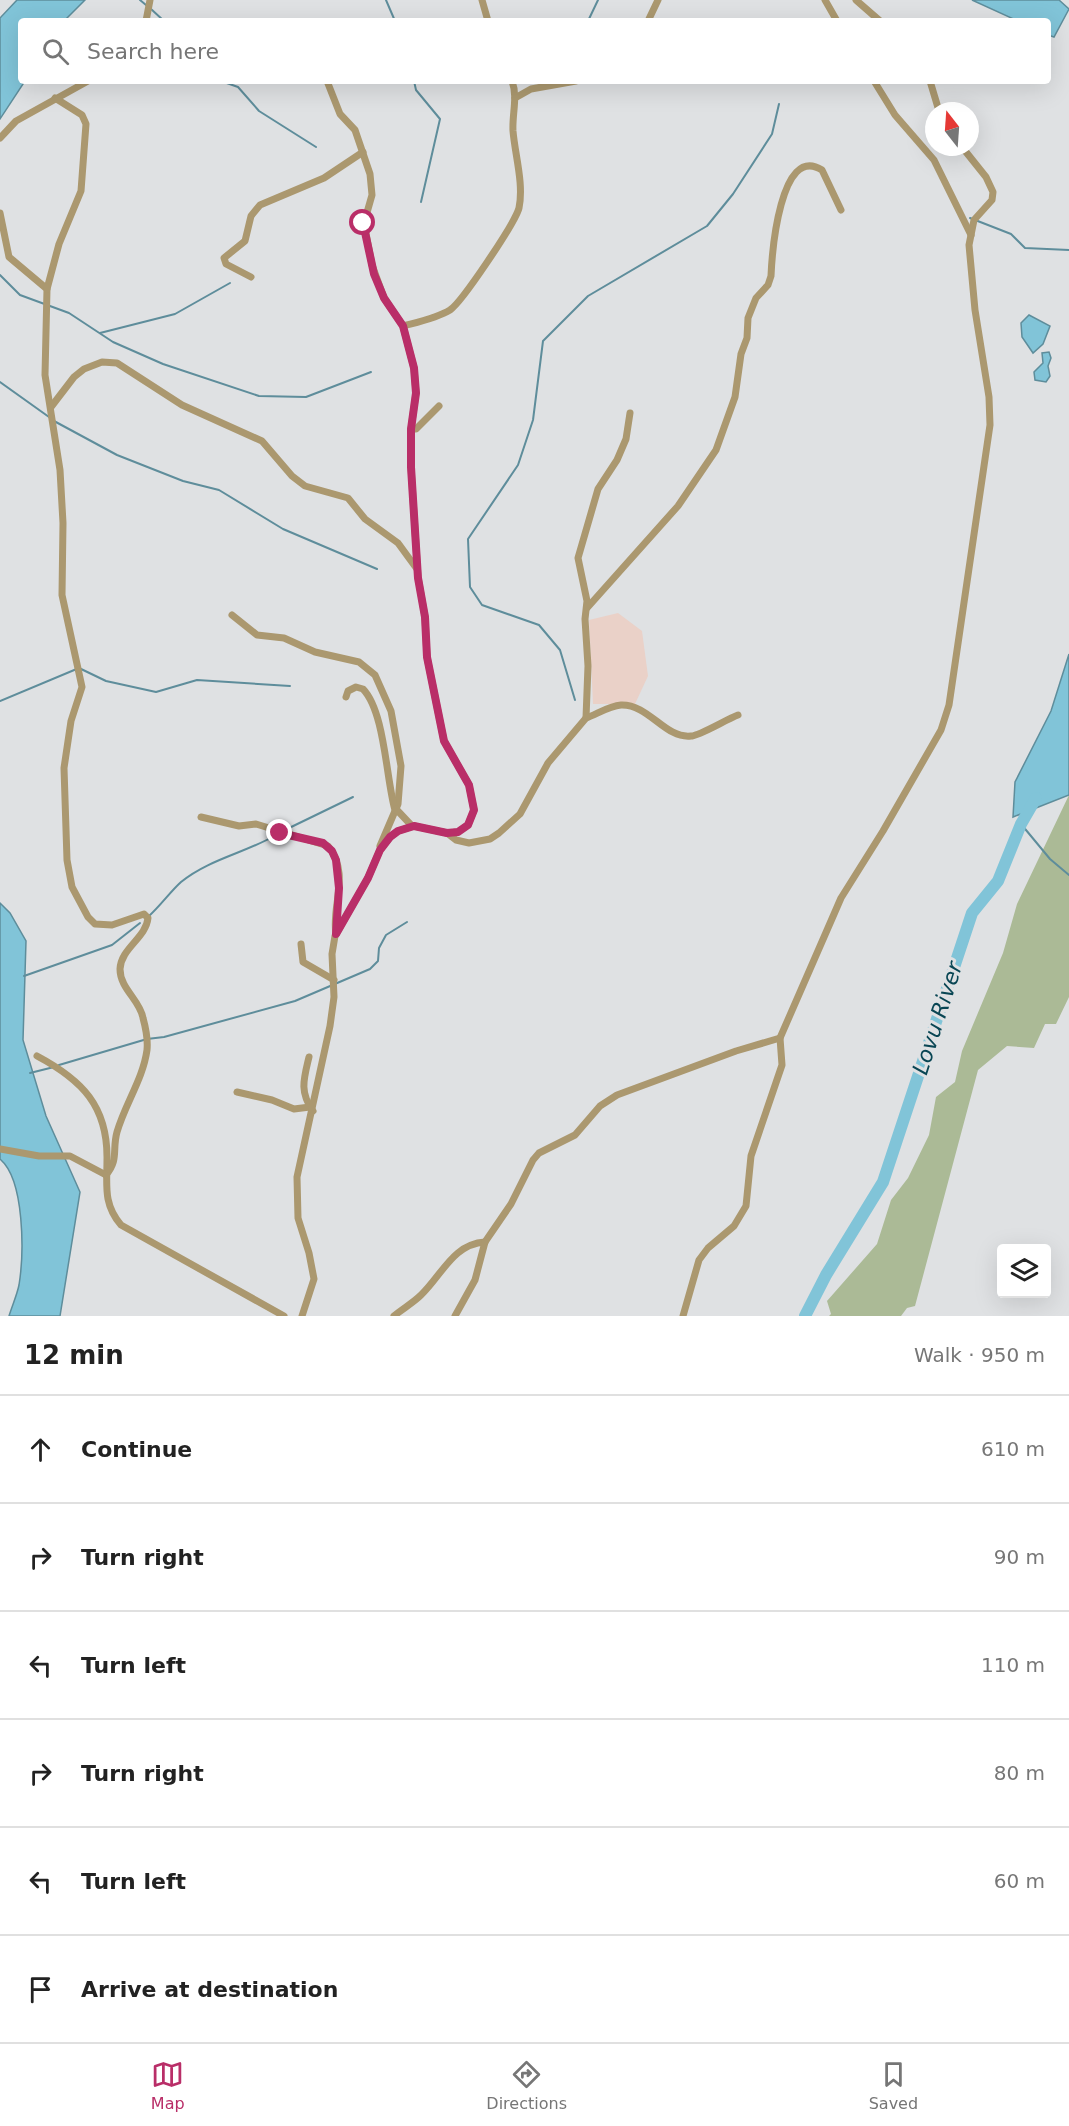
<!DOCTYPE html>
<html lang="en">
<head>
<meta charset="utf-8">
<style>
  body { margin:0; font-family:"DejaVu Sans",sans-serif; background:#f6f6f6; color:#222 }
  .controls { position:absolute; right:18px; bottom:18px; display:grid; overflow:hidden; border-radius:6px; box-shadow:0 6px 24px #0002 }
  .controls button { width:54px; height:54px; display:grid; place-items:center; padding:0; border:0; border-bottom:2px solid #e0e0e0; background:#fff; color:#222; font:30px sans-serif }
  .compass { position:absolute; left:925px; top:102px; width:54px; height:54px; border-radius:50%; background:#fff; box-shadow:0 6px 24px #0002; rotate:343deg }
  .stop { position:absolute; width:18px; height:18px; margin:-14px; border:4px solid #b92e68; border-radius:50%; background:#fff }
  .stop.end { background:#b92e68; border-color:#fff; box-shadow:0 2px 6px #0008 }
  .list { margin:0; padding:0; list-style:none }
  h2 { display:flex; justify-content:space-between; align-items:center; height:78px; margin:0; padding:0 24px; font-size:26px }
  h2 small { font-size:20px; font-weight:400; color:#767676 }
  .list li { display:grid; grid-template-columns:39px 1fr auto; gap:18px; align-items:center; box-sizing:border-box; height:108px; padding:0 24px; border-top:2px solid #e0e0e0 }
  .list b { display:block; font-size:22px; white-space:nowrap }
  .list em { font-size:20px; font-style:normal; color:#767676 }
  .icon { flex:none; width:33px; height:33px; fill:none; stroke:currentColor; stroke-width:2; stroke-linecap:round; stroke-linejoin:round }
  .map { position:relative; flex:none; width:1069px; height:1316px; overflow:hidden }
  .search { position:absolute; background:#fff; box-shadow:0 6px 24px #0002; left:18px; right:18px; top:18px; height:66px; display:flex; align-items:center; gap:15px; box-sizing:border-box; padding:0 21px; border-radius:6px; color:#767676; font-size:22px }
  .sheet { height:726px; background:#fff }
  nav { display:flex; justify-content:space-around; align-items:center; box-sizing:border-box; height:84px; border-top:2px solid #e0e0e0; background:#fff; font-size:16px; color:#767676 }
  nav a { display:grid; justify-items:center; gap:3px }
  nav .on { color:#b92e68 }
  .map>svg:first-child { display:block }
  .industrial { fill:#ead1c8 }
  .green { fill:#abba96 }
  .water { fill:#81c4d8; stroke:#5e8d9b; stroke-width:1.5 }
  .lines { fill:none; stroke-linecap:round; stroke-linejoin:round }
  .stream { stroke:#5e8d9b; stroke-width:2 }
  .river { stroke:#81c4d8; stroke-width:12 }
  .minor { stroke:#ab986f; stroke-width:7 }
  .route { stroke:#b92e68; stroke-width:8 }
  .labels { text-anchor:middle; stroke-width:6; stroke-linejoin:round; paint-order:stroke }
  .water-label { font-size:22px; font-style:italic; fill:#094654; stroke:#dfe1e3 }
</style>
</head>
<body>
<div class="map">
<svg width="1069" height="1316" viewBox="0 0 1069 1316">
  <rect width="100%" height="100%" fill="#dfe1e3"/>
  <polygon class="industrial" points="618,613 642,631 648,676 635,704 593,704 589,620"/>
  <polygon class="green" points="1069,795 1069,997 1056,1024 1045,1024 1034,1048 1007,1046 978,1070 915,1306 907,1308 901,1316 829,1316 831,1314 827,1301 877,1244 891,1200 908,1178 929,1135 936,1097 955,1082 962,1051 1003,953 1017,904"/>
  <g class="water">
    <polygon points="17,0 85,0 64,21 21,21 21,81 25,81 0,119 0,18"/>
    <polygon points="972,0 1059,0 1069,9 1054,37 1048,35 1048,21 1018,21"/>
    <polygon points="1029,315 1050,326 1043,344 1033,353 1022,337 1021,323"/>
    <polygon points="1049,352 1051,358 1048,366 1050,376 1046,382 1035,380 1034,372 1043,363 1042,353"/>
    <polygon points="1069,654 1069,795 1013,817 1015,782 1051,711"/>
    <path d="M 0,903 L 10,913 L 26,941 L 23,1040 L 46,1116 L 80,1192 L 60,1316 L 9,1316 C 12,1306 17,1295 19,1285 C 24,1254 25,1180 0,1159 Z"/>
  </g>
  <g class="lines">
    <g class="stream">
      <polyline points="140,0 146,5"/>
      <polyline points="386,0 395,21"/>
      <polyline points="151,9 164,21"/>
      <polyline points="588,21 598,0"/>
      <polyline points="221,81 238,87 259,111 316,147"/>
      <polyline points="414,81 416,90 440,119 421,202"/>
      <polyline points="970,218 1011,234 1025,248 1069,250"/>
      <polyline points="0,275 20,295 69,313 113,342 163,364 259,396 306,397 371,372"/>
      <polyline points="100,333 175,314 230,283"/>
      <polyline points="0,382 49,417"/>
      <polyline points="54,421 117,455 183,481 219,490 283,529 377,569"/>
      <polyline points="575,700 560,650 539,625 482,605 470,587 468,539 518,465 533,420 543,341 588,296 707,226 733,194 772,134 779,104"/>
      <polyline points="0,701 79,668 106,681 156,692 197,680 290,686"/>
      <polyline points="1021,824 1050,859 1069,875"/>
      <polyline points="285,830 353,797"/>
      <path d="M 149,916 C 161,905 170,892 181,882 C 209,859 248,852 278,834"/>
      <polyline points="24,976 112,945 140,923"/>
      <polyline points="59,1065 147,1039 164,1037 295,1001 370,969 378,961 379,948 386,935 407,922"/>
      <polyline points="30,1073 54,1067"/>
    </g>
    <polyline class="river" points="805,1316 826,1275 883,1182 972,913 998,881 1021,824 1036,798"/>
    <g class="minor">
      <polyline points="482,0 488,21"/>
      <polyline points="825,0 837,21"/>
      <polyline points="856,0 880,21"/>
      <polyline points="146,21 150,0"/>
      <polyline points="648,21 658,0"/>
      <polyline points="874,81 895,115 934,160 971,235"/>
      <polyline points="930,81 939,111"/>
      <polyline points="515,98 531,89 576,81"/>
      <polyline points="0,138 16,121 88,81"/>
      <path d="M 0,213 L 9,257 L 47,289 L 45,375 L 60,470 L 63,523 L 62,595 L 82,687 L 71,721 L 64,768 L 67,860 L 72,887 L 88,917 L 95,924 L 112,925 L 144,914 L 148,918 C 146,938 121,948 120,969 C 120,989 140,1000 143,1018 C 146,1029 148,1040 147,1050 C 143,1079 125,1104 117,1132 C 112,1150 119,1160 106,1175"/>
      <polyline points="251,277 226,264 224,258 245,241 251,216 260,205 324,178 363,152"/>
      <polyline points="47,289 59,244 81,191 86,124 82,115 55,98"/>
      <path d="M 403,326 C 418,322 437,318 450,310 C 462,302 515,223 519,208 C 524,184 515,155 513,131 C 512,114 518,97 512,81"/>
      <polyline points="51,407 74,377 84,369 102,362 117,363 182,405 262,441 292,476 305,486 348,498 365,519 398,543 417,569"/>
      <polyline points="411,429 416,429 439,406"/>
      <path d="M 587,608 L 678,506 L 716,450 L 735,397 L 741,354 L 747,338 L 748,318 L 756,298 L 768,285 L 771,276 C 772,254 780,143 822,170 L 841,210"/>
      <polyline points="232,615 257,635 284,638 315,652 359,662 375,675 391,711 401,766 398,804 380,846"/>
      <path d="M 346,697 L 348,691 L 356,687 L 363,689 C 385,712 386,779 395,810"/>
      <path d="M 586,718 C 597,714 609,706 621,705 C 649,704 665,739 691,736 C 699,736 727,719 738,715"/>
      <polyline points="396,809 412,826"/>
      <path d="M 201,817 L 239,826 L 256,824 L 328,846 C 351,874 331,906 336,934"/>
      <polyline points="447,833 456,840 469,843 490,839 499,833 520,814 548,763 586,718 588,666 585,619 587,601 578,558 598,489 617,460 626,439 630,413"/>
      <polyline points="301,944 303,962 334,980"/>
      <path d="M 37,1056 C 82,1080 108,1106 107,1160 C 107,1185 103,1204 121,1225 L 284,1316"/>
      <path d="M 309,1057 C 304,1078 299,1092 313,1111"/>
      <polyline points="237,1092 272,1100 294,1109 310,1107"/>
      <polyline points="0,1149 39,1156 70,1156 106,1175"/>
      <polyline points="302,1316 314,1279 309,1253 298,1218 297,1177 330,1026 334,997 332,954 335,936 368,878 380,850 390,837 398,831 414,826 447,833 458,832 468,825 474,810 469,785 444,741 427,657 425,617 418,577 411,467 411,429 416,393 414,368 403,326 384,298 372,265 364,223 372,195 370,174 355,130 340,114 327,81"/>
      <path d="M 394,1316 C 402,1309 413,1303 421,1295 C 442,1275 453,1244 485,1242"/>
      <polyline points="455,1316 475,1280 485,1242 511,1204 533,1160 539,1153 575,1135 600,1106 617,1095 736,1051 780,1038"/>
      <polyline points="683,1316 699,1260 708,1248 734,1226 746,1206 751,1156 782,1065 780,1038 831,921 841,898 883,831 941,730 949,705 990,425 989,397 975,310 969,245 974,220 992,200 993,192 986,177 962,147"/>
    </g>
  </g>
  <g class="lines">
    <polyline class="route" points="280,833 323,843 332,851 336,860 339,888 336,934 368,878 380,850 390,837 398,831 414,826 447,833 458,832 468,825 474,810 469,785 444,741 427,657 425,617 418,578 411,467 411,429 416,393 414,368 403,326 384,298 374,274 363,223"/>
  </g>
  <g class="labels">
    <g class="water-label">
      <text transform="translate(937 1018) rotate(-72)" y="8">Lovu River</text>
    </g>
  </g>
</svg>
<div class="controls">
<button><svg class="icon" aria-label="layers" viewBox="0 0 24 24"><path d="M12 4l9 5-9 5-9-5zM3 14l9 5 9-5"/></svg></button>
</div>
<svg class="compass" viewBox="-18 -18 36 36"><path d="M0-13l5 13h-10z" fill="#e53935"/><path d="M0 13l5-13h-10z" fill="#767676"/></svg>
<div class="stop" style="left:363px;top:223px"></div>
<div class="stop end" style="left:280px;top:833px"></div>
<div class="search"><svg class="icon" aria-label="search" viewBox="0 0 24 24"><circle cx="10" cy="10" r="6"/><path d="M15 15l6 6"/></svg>Search here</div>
</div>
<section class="sheet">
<h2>12 min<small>Walk · 950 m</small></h2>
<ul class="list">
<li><svg class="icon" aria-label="ahead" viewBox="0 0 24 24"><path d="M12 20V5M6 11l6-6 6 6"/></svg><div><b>Continue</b></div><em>610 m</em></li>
<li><svg class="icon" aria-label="right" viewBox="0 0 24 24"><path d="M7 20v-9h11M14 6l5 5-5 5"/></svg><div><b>Turn right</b></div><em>90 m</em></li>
<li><svg class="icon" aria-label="left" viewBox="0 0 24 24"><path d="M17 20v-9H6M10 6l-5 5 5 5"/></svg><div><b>Turn left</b></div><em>110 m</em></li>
<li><svg class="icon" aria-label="right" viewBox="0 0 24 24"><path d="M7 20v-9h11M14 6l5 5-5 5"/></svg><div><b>Turn right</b></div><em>80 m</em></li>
<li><svg class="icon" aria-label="left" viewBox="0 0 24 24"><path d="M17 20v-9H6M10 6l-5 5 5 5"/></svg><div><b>Turn left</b></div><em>60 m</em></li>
<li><svg class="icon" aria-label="arrive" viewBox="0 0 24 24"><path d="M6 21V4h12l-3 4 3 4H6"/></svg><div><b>Arrive at destination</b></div></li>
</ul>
</section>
<nav>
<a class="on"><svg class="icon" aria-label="map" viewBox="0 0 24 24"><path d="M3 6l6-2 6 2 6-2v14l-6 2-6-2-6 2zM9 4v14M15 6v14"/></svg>Map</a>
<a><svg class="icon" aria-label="directions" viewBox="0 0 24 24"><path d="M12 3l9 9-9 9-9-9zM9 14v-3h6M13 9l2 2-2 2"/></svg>Directions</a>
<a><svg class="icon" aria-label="saved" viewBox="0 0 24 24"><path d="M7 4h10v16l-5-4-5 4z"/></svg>Saved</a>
</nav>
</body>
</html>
